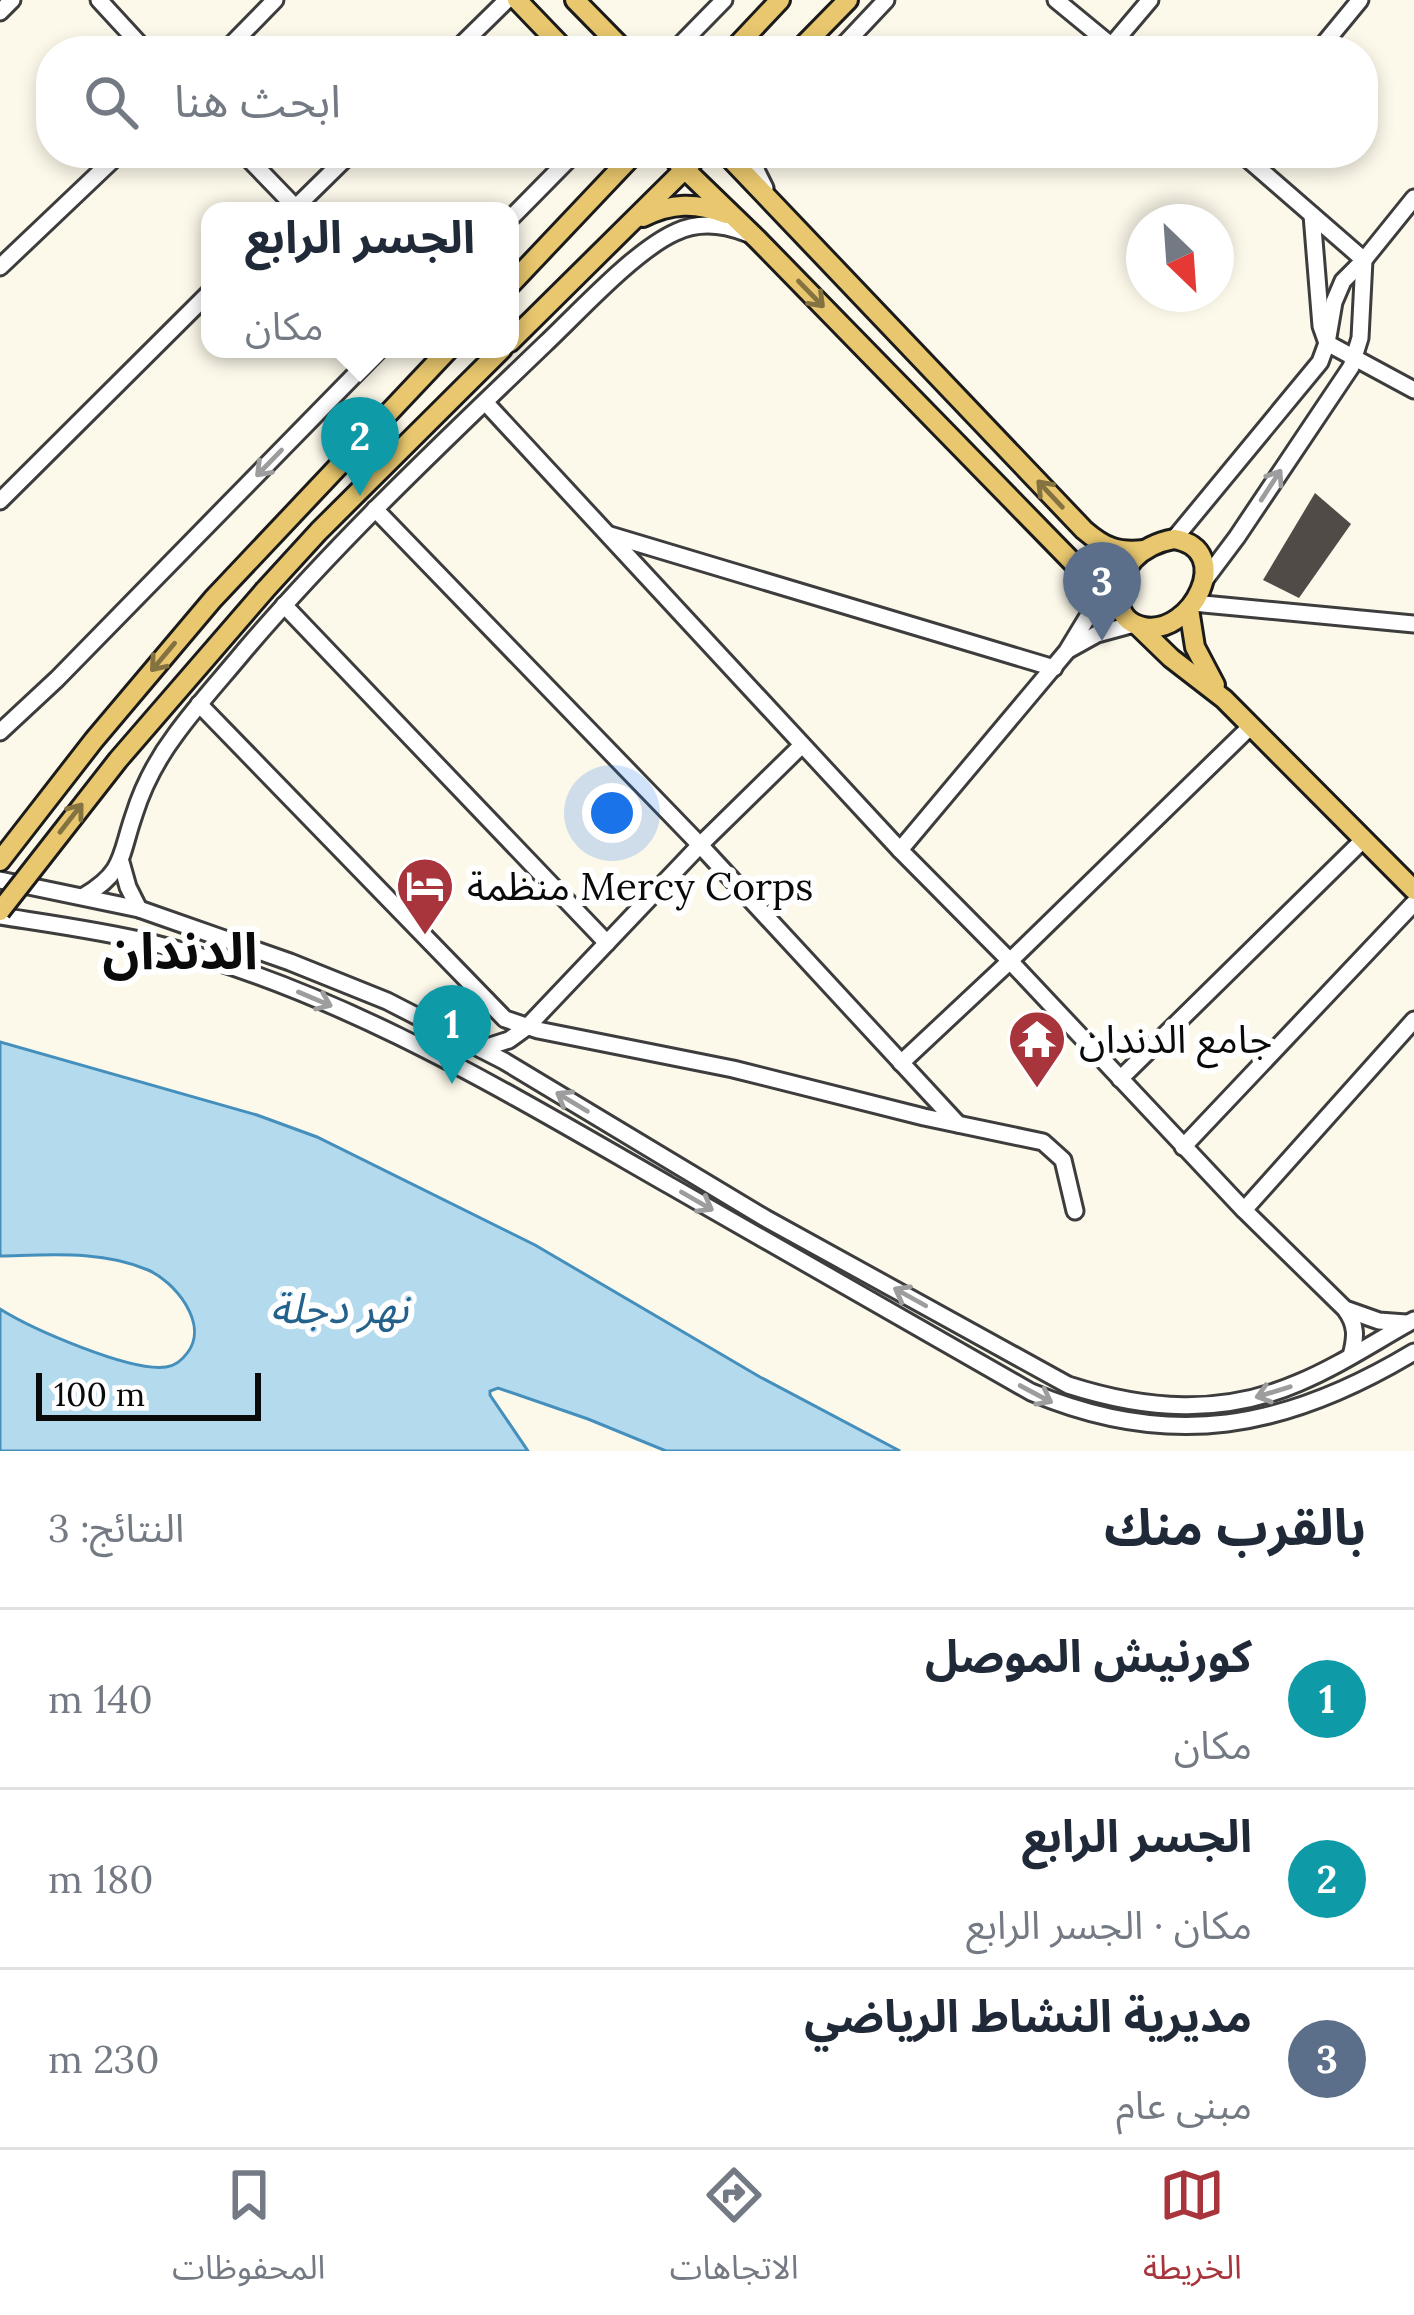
<!DOCTYPE html>
<html lang="ar">
<head>
<meta charset="utf-8">
<style>
  body { margin:0; font-family:Lora,"Noto Sans Arabic",serif; background:#f2f2f3; color:#1f2937; direction:rtl }
  .compass { position:absolute; left:1126px; top:204px; width:108px; height:108px; border-radius:50%; background:#fff; box-shadow:0 6px 18px #0003; rotate:155deg }
  .scale { position:absolute; left:36px; bottom:30px; width:225px; box-sizing:border-box; padding-left:12px; border:6px solid #0a0a0a; border-top:0; font-size:33px; line-height:42px; white-space:nowrap; color:#0a0a0a; -webkit-text-stroke:9px #fff; paint-order:stroke }
  .you { position:absolute; left:612px; top:813px; width:42px; height:42px; margin:-30px; border:9px solid #fff; border-radius:50%; background:#1a73e8; box-shadow:0 0 0 18px #1a73e833 }
  .badge { display:grid; place-items:center; width:78px; height:78px; border-radius:50%; background:#a8343c; color:#fff; font-size:39px; font-weight:700 }
  .pin { position:absolute; translate:-50% -99px; filter:drop-shadow(0 3px 6px #0008) }
  .pin::after { content:''; position:absolute; top:63px; width:42px; height:36px; background:inherit; clip-path:polygon(0 0,100% 0,50% 100%) }
  .popup { position:absolute; left:201px; top:202px; width:318px; height:156px; box-sizing:border-box; display:grid; place-content:center; border-radius:24px; background:#fff; filter:drop-shadow(0 3px 9px #0005); font-size:39px; white-space:nowrap; color:#747a83 }
  .popup b { font-size:45px; color:#1f2937 }
  .popup::after { content:''; position:absolute; left:50%; top:100%; margin-left:-24px; border:24px solid transparent; border-top-color:#fff }
  .list { margin:0; padding:0; list-style:none }
  h2 { display:flex; justify-content:space-between; align-items:center; height:156px; margin:0; padding:0 48px; font-size:51px }
  h2 small { font-size:39px; font-weight:400; color:#747a83 }
  .list li { display:grid; grid-template-columns:78px 1fr auto; gap:36px; align-items:center; box-sizing:border-box; height:180px; padding:0 48px; border-top:3px solid #e0e1e3 }
  .list b { display:block; font-size:45px; white-space:nowrap }
  .list p { margin:0; font-size:39px; white-space:nowrap; color:#747a83 }
  .list em { font-size:39px; font-style:normal; color:#747a83 }
  .icon { flex:none; width:66px; height:66px; fill:none; stroke:currentColor; stroke-width:2; stroke-linecap:round; stroke-linejoin:round }
  .map { position:relative; flex:none; width:1414px; height:1451px; overflow:hidden; direction:ltr }
  .search { position:absolute; background:#fff; box-shadow:0 6px 18px #0003; left:36px; right:36px; top:36px; height:132px; display:flex; align-items:center; gap:30px; box-sizing:border-box; padding:0 42px; border-radius:48px; color:#747a83; font-size:45px }
  .sheet { height:696px; background:#fff }
  nav { display:flex; justify-content:space-around; align-items:center; box-sizing:border-box; height:168px; border-top:3px solid #e0e1e3; background:#fff; font-size:33px; color:#747a83 }
  nav a { display:grid; justify-items:center; gap:6px }
  nav .on { color:#a8343c }
  .map>svg:first-child { display:block }
  .water { fill:#b4daee; stroke:#448fbc; stroke-width:3 }
  .building { fill:#514b48 }
  .lines { fill:none; stroke-linecap:round; stroke-linejoin:round }
  .minor-casing { stroke:#3d3d3d; stroke-width:21 }
  .major-casing { stroke:#1b1b1b; stroke-width:24 }
  .minor { stroke:#fff; stroke-width:15 }
  .major { stroke:#e8c76e; stroke-width:18 }
  .major-bridge-casing { stroke:#1b1b1b; stroke-width:24; stroke-linecap:butt }
  .major-bridge { stroke:#e8c76e; stroke-width:18 }
  .oneway { stroke:#847241 }
  .oneway2 { stroke:#9d9d9d }
  .labels { text-anchor:middle; stroke-width:12; stroke-linejoin:round; paint-order:stroke }
  .poi-label { font-size:39px; fill:#0a0a0a; stroke:#fff; text-anchor:start }
  .water-label { font-size:42px; font-style:italic; fill:#24618b; stroke:#fff }
  .district-label { font-size:51px; font-weight:bold; fill:#0a0a0a; stroke:#fff }
</style>
</head>
<body>
<div class="map">
<svg width="1414" height="1451" viewBox="0 0 1414 1451">
  <rect width="100%" height="100%" fill="#fcf8ea"/>
  <path class="water" d="M 0,1042 L 257,1115 L 317,1137 L 535,1245 L 760,1377 L 900,1451 L 666,1451 L 588,1419 L 498,1388 L 490,1391 L 490,1395 L 528,1451 L 0,1451 L 0,1309 C 32,1329 130,1372 166,1367 C 175,1366 183,1359 188,1352 C 209,1323 174,1281 148,1270 C 102,1250 49,1255 0,1256 Z"/>
  <polygon class="building" points="1315,493 1351,524 1299,598 1263,580"/>
  <g class="lines">
    <g class="minor-casing">
      <g id="minor">
        <polyline points="99,0 146,51"/>
        <polyline points="1056,0 1118,51"/>
        <polyline points="0,12 12,0"/>
        <polyline points="1111,46 1150,0"/>
        <polyline points="225,51 275,0"/>
        <polyline points="455,51 507,0"/>
        <polyline points="674,51 724,0"/>
        <polyline points="838,51 886,0"/>
        <polyline points="1318,51 1360,0"/>
        <polyline points="243,153 299,211"/>
        <polyline points="752,153 757,172 765,188"/>
        <polyline points="1241,153 1364,260"/>
        <polyline points="292,211 351,153"/>
        <polyline points="1312,215 1321,326 1327,343 1414,390"/>
        <polyline points="510,219 575,153"/>
        <polyline points="0,267 120,153"/>
        <path d="M 485,402 L 900,850 L 1010,961 L 1244,1210 L 1345,1309 C 1357,1325 1356,1337 1351,1356"/>
        <polyline points="0,501 210,292"/>
        <polyline points="375,509 700,845 958,1124"/>
        <polyline points="610,535 1054,668"/>
        <polyline points="1174,539 1320,362 1327,343 1334,302 1343,281 1364,260 1414,198"/>
        <polyline points="1204,581 1237,537 1351,367 1360,338 1364,260"/>
        <polyline points="1193,603 1414,624"/>
        <polyline points="284,605 607,943"/>
        <polyline points="1070,649 1097,634 1134,624"/>
        <polyline points="199,704 505,1019 538,1030 733,1069 924,1117 1043,1142 1063,1160 1075,1211"/>
        <polyline points="0,732 57,679 380,349"/>
        <polyline points="900,850 1067,651 1087,618 1117,595"/>
        <polyline points="121,862 128,887 139,909"/>
        <path d="M 0,880 L 139,909 L 290,962 L 387,1001 L 504,1061 L 765,1218 L 1068,1385 C 1146,1410 1221,1416 1298,1383 C 1339,1366 1376,1341 1414,1320"/>
        <path d="M 84,896 C 125,872 120,855 134,815 C 143,786 158,758 176,734 C 197,705 222,678 245,650 C 338,541 442,443 545,344 C 579,312 635,250 676,232 C 699,221 723,224 746,233"/>
        <path d="M 0,916 C 51,924 103,931 152,943 C 337,989 505,1091 669,1185 C 790,1254 911,1323 1031,1392 C 1171,1451 1286,1429 1414,1352"/>
        <polyline points="481,1049 509,1040 527,1027 700,845 802,745"/>
        <polyline points="901,1063 1010,961 1250,727"/>
        <polyline points="1120,1079 1364,839"/>
        <polyline points="1183,1147 1414,903"/>
        <polyline points="1244,1210 1414,1020"/>
        <polyline points="1348,1310 1379,1321 1406,1323"/>
      </g>
    </g>
    <g class="major-casing">
      <g id="major">
        <polyline points="517,0 566,51"/>
        <polyline points="575,0 625,51"/>
        <polyline points="732,51 780,0"/>
        <polyline points="798,51 848,0"/>
        <polyline points="668,153 757,239 1091,581 1117,595"/>
        <path d="M 725,153 L 1084,530 C 1105,548 1118,553 1144,550"/>
        <path d="M 643,217 C 671,203 696,202 726,214"/>
        <polyline points="510,285 635,153"/>
        <polyline points="510,342 701,153"/>
        <path d="M 1174,539 C 1236,549 1192,636 1144,627 C 1110,621 1115,581 1133,560 C 1144,548 1158,542 1174,539 Z"/>
        <polyline points="265,590 319,531 502,349"/>
        <polyline points="1189,609 1195,647 1215,685"/>
        <polyline points="1139,627 1171,658 1224,699 1414,890"/>
        <polyline points="0,861 94,740 213,599 449,349"/>
      </g>
    </g>
    <use href="#minor" class="minor"/>
    <use href="#major" class="major"/>
    <g class="major-bridge-casing">
      <polyline id="major-bridge" points="0,911 118,760 265,590"/>
    </g>
    <use href="#major-bridge" class="major-bridge"/>
  </g>
  <defs><path id="oneway-shaft" d="M-6 0H5M1.5-3L5.5 0L1.5 3" fill="none" stroke-width="1.6" stroke-linecap="round" stroke-linejoin="round" transform="scale(3)"/></defs>
  <g class="oneway">
    <use href="#oneway-shaft" transform="translate(811 294) rotate(46)"/>
    <use href="#oneway-shaft" transform="translate(1050 494) rotate(-133)"/>
    <use href="#oneway-shaft" transform="translate(163 657) rotate(130)"/>
    <use href="#oneway-shaft" transform="translate(71 818) rotate(-52)"/>
  </g>
  <g class="oneway2">
    <use href="#oneway-shaft" transform="translate(269 463) rotate(134)"/>
    <use href="#oneway-shaft" transform="translate(1271 485) rotate(-57)"/>
    <use href="#oneway-shaft" transform="translate(315 999) rotate(23)"/>
    <use href="#oneway-shaft" transform="translate(572 1102) rotate(-149)"/>
    <use href="#oneway-shaft" transform="translate(697 1201) rotate(30)"/>
    <use href="#oneway-shaft" transform="translate(910 1297) rotate(-151)"/>
    <use href="#oneway-shaft" transform="translate(1273 1392) rotate(163)"/>
    <use href="#oneway-shaft" transform="translate(1036 1394) rotate(28)"/>
  </g>
  <defs>
    <g id="hotel-pin" transform="scale(3)"><path d="M0 17L-7.5 6A9.5 9.5 0 1 1 7.5 6Z" fill="#a8343c" stroke="#fff"/><path d="M-6-4.5h1.5V1H6V5H4.5V3h-9V5H-6ZM-4 0a1.8 1.8 0 1 1 3.6 0ZM.5 0V-2.5h3Q6-2.5 6 0Z" fill="#fff"/></g>
    <g id="temple-pin" transform="scale(3)"><path d="M0 17L-7.5 6A9.5 9.5 0 1 1 7.5 6Z" fill="#a8343c" stroke="#fff"/><path d="M0-6L5-2H3V0L6.5 2.5H4V6H1.5V3h-3V6H-4V2.5H-6.5L-3 0V-2H-5Z" fill="#fff"/></g>
  </defs>
  <g fill-rule="evenodd">
    <use href="#hotel-pin" x="425" y="886"/>
    <use href="#temple-pin" x="1037" y="1039"/>
  </g>
  <g class="labels">
    <g class="poi-label">
      <text x="467" y="900">منظمة Mercy Corps</text>
      <text x="1079" y="1053">جامع الدندان</text>
    </g>
    <g class="water-label">
      <text x="339" y="1323">نهر دجلة</text>
    </g>
    <g class="district-label">
      <text x="180" y="969">الدندان</text>
    </g>
  </g>
</svg>
<svg class="compass" viewBox="-18 -18 36 36"><path d="M0-13l5 13h-10z" fill="#e53935"/><path d="M0 13l5-13h-10z" fill="#747a83"/></svg>
<div class="scale">100 m</div>
<div class="you"></div>
<div class="pin badge" style="left:452px;top:1084px;background:#0f9aa8">1</div>
<div class="pin badge" style="left:360px;top:496px;background:#0f9aa8">2</div>
<div class="popup"><b>الجسر الرابع</b>مكان</div>
<div class="pin badge" style="left:1102px;top:641px;background:#5c6f8a">3</div>
<div class="search"><svg class="icon" aria-label="search" viewBox="0 0 24 24"><circle cx="10" cy="10" r="6"/><path d="M15 15l6 6"/></svg>ابحث هنا</div>
</div>
<section class="sheet">
<h2>بالقرب منك<small>النتائج: 3</small></h2>
<ul class="list">
<li><span class="badge" style="background:#0f9aa8">1</span><div><b>كورنيش الموصل</b><p>مكان</p></div><em>140 m</em></li>
<li><span class="badge" style="background:#0f9aa8">2</span><div><b>الجسر الرابع</b><p>مكان · الجسر الرابع</p></div><em>180 m</em></li>
<li><span class="badge" style="background:#5c6f8a">3</span><div><b>مديرية النشاط الرياضي</b><p>مبنى عام</p></div><em>230 m</em></li>
</ul>
</section>
<nav>
<a class="on"><svg class="icon" aria-label="map" viewBox="0 0 24 24"><path d="M3 6l6-2 6 2 6-2v14l-6 2-6-2-6 2zM9 4v14M15 6v14"/></svg>الخريطة</a>
<a><svg class="icon" aria-label="directions" viewBox="0 0 24 24"><path d="M12 3l9 9-9 9-9-9zM9 14v-3h6M13 9l2 2-2 2"/></svg>الاتجاهات</a>
<a><svg class="icon" aria-label="saved" viewBox="0 0 24 24"><path d="M7 4h10v16l-5-4-5 4z"/></svg>المحفوظات</a>
</nav>
</body>
</html>
